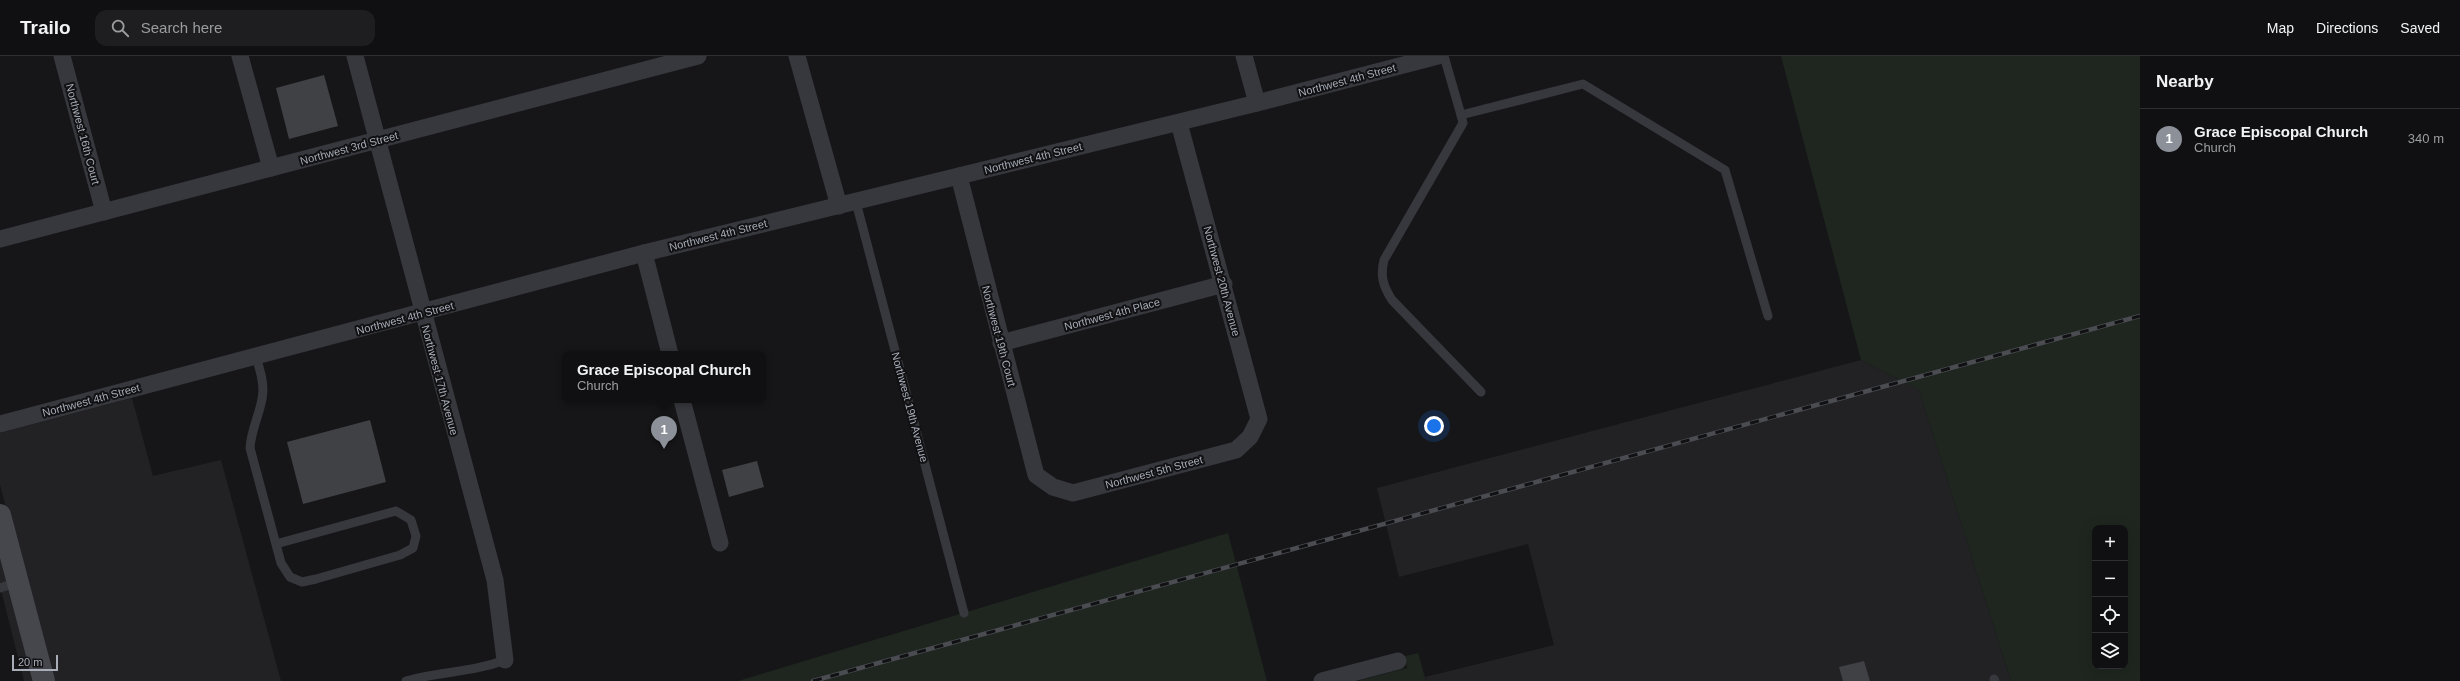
<!DOCTYPE html>
<html lang="en">
<head>
<meta charset="utf-8">
<style>
  body { margin:0; font-family:Helvetica,sans-serif; background:#1e1e20; color:#f1f3f6 }
  .controls { position:absolute; right:12px; bottom:12px; display:grid; overflow:hidden; border-radius:8px; box-shadow:0 4px 16px #0002 }
  .controls button { width:36px; height:36px; display:grid; place-items:center; padding:0; border:0; border-bottom:1px solid #303032; background:#101012; color:#f1f3f6; font:20px sans-serif }
  .scale { position:absolute; left:12px; bottom:10px; width:46px; box-sizing:border-box; padding-left:4px; border:2px solid #a8adb8; border-top:0; font-size:11px; line-height:14px; white-space:nowrap; color:#a8adb8; -webkit-text-stroke:3px #111113; paint-order:stroke }
  .you { position:absolute; left:1434px; top:370px; width:14px; height:14px; margin:-10px; border:3px solid #fff; border-radius:50%; background:#1a73e8; box-shadow:0 0 0 6px #1a73e833 }
  .badge { display:grid; place-items:center; width:26px; height:26px; border-radius:50%; background:#8c9099; color:#fff; font-size:13px; font-weight:700 }
  .pin { position:absolute; translate:-50% -33px; filter:drop-shadow(0 1px 2px #0008) }
  .pin::after { content:''; position:absolute; top:21px; width:14px; height:12px; background:inherit; clip-path:polygon(0 0,100% 0,50% 100%) }
  .popup { position:absolute; left:562px; top:295px; width:204px; height:52px; box-sizing:border-box; display:grid; place-content:center; border-radius:8px; background:#101012; filter:drop-shadow(0 1px 3px #0005); font-size:13px; white-space:nowrap; color:#9c9d9f }
  .popup b { font-size:15px; color:#f1f3f6 }
  .popup::after { content:''; position:absolute; left:50%; top:100%; margin-left:-8px; border:8px solid transparent; border-top-color:#101012 }
  .list { margin:0; padding:0; list-style:none }
  h2 { display:flex; justify-content:space-between; align-items:center; height:52px; margin:0; padding:0 16px; font-size:17px }
  h2 small { font-size:13px; font-weight:400; color:#9c9d9f }
  .list li { display:grid; grid-template-columns:26px 1fr auto; gap:12px; align-items:center; box-sizing:border-box; height:60px; padding:0 16px; border-top:1px solid #303032 }
  .list b { display:block; font-size:15px; white-space:nowrap }
  .list p { margin:0; font-size:13px; white-space:nowrap; color:#9c9d9f }
  .list em { font-size:13px; font-style:normal; color:#9c9d9f }
  .icon { flex:none; width:22px; height:22px; fill:none; stroke:currentColor; stroke-width:2; stroke-linecap:round; stroke-linejoin:round }
  .map { position:relative; flex:none; width:2140px; height:625px; overflow:hidden }
  header { display:flex; align-items:center; gap:24px; box-sizing:border-box; height:56px; padding:0 20px; background:#101012; border-bottom:1px solid #303032 }
  header strong { font-size:19px }
  nav { display:flex; gap:22px; margin-inline-start:auto; font-size:14px }
  .search { width:280px; height:36px; background:#1e1e20; display:flex; align-items:center; gap:10px; box-sizing:border-box; padding:0 14px; border-radius:12px; color:#9c9d9f; font-size:15px }
  main { display:flex }
  aside { flex:1; background:#101012 }
  .map>svg:first-child { display:block }
  .built { fill:#222225 }
  .green { fill:#1e261f; fill-rule:evenodd }
  .building { fill:#404145 }
  .lines { fill:none; stroke-linecap:round; stroke-linejoin:round }
  .lane { stroke:#37383d; stroke-width:9 }
  .street { stroke:#37383d; stroke-width:17 }
  .secondary { stroke:#45474d; stroke-width:22 }
  .rail-casing { stroke:#4a4c52; stroke-width:4.5 }
  .rail { stroke:#111113; stroke-width:3; stroke-dasharray:9; stroke-linecap:butt }
  .labels { text-anchor:middle; stroke-width:4; stroke-linejoin:round; paint-order:stroke }
  .street-label { font-size:11px; fill:#a8adb8; stroke:#111113 }
</style>
</head>
<body>
<header>
<strong>Trailo</strong>
<div class="search"><svg class="icon" aria-label="search" viewBox="0 0 24 24"><circle cx="10" cy="10" r="6"/><path d="M15 15l6 6"/></svg>Search here</div>
<nav><a>Map</a><a>Directions</a><a>Saved</a></nav>
</header>
<main>
<div class="map">
<svg width="2140" height="625" viewBox="0 0 2140 625">
  <rect width="100%" height="100%" fill="#161618"/>
  <g class="built">
    <polygon points="1861,304 1919,334 2011,625 1426,625 1425,621 1554,589 1528,488 1399,521 1377,432"/>
    <polygon points="132,342 153,420 221,404 281,625 53,625 0,429 0,377"/>
    <polygon points="0,489 36,625 24,625 0,530"/>
  </g>
  <g class="green">
    <path d="M 1781,0 L 2140,0 L 2140,625 L 2011,625 L 1919,334 L 1861,304 ZM 2095,472 L 2125,472 L 2125,610 L 2095,610 Z"/>
    <polygon points="1228,477 1267,625 738,625"/>
    <polygon points="1418,597 1426,625 1357,625 1407,612 1405,600"/>
  </g>
  <g class="building">
    <polygon points="324,19 338,70 289,83 276,32"/>
    <polygon points="370,364 386,426 303,448 287,386"/>
    <polygon points="757,405 764,431 729,441 722,414"/>
    <polygon points="1864,605 1870,625 1843,625 1839,611"/>
  </g>
  <g class="lines">
    <g class="lane">
      <polyline points="1444,0 1461,59 1583,28 1725,114 1768,260"/>
      <path d="M 1461,59 L 1463,67 L 1384,204 C 1380,220 1383,230 1392,244 L 1481,336"/>
      <polyline points="856,146 964,557"/>
      <path d="M 256,301 C 260,314 265,329 262,343 C 259,360 251,374 250,392 L 281,507 L 290,521 L 302,526 L 316,523 L 400,499 L 413,492 L 416,480 L 411,464 L 396,455 L 276,488"/>
      <polyline points="0,532 17,526"/>
      <polyline points="1994,623 1995,625"/>
      <path d="M 406,625 C 440,615 471,617 505,604"/>
    </g>
    <g class="street">
      <polyline points="62,0 104,156"/>
      <polyline points="240,0 271,112"/>
      <polyline points="355,0 495,524 505,604"/>
      <polyline points="797,0 839,150"/>
      <polyline points="1244,0 1257,47"/>
      <polyline points="959,120 1036,419 1053,431 1073,437 1236,394 1250,381 1259,363 1179,67"/>
      <polyline points="0,183 698,0"/>
      <polyline points="644,197 670,298"/>
      <polyline points="1001,287 1224,228"/>
      <polyline points="682,344 720,487"/>
      <polyline points="0,368 644,197 1257,47 1438,0"/>
      <polyline points="1322,625 1398,605"/>
    </g>
    <polyline class="secondary" points="0,459 44,625"/>
    <g class="rail-casing">
      <polyline id="rail" points="813,625 2140,260"/>
    </g>
    <use href="#rail" class="rail"/>
  </g>
  <g class="labels">
    <g class="street-label">
      <text transform="translate(1347 24) rotate(-15)" y="4">Northwest 4th Street</text>
      <text transform="translate(83 78) rotate(75)" y="4">Northwest 16th Court</text>
      <text transform="translate(349 92) rotate(-15)" y="4">Northwest 3rd Street</text>
      <text transform="translate(1033 102) rotate(-14)" y="4">Northwest 4th Street</text>
      <text transform="translate(718 179) rotate(-14)" y="4">Northwest 4th Street</text>
      <text transform="translate(1222 225) rotate(75)" y="4">Northwest 20th Avenue</text>
      <text transform="translate(1112 258) rotate(-15)" y="4">Northwest 4th Place</text>
      <text transform="translate(405 262) rotate(-15)" y="4">Northwest 4th Street</text>
      <text transform="translate(999 280) rotate(75)" y="4">Northwest 19th Court</text>
      <text transform="translate(440 324) rotate(75)" y="4">Northwest 17th Avenue</text>
      <text transform="translate(91 344) rotate(-15)" y="4">Northwest 4th Street</text>
      <text transform="translate(910 351) rotate(75)" y="4">Northwest 19th Avenue</text>
      <text transform="translate(1154 416) rotate(-15)" y="4">Northwest 5th Street</text>
    </g>
  </g>
</svg>
<div class="controls">
<button>+</button>
<button>−</button>
<button><svg class="icon" aria-label="locate" viewBox="0 0 24 24"><circle cx="12" cy="12" r="6"/><path d="M12 2v4M12 18v4M2 12h4M18 12h4"/></svg></button>
<button><svg class="icon" aria-label="layers" viewBox="0 0 24 24"><path d="M12 4l9 5-9 5-9-5zM3 14l9 5 9-5"/></svg></button>
</div>
<div class="scale">20 m</div>
<div class="you"></div>
<div class="pin badge" style="left:664px;top:393px">1</div>
<div class="popup"><b>Grace Episcopal Church</b>Church</div>
</div>
<aside>
<h2>Nearby<small></small></h2>
<ul class="list">
<li><span class="badge">1</span><div><b>Grace Episcopal Church</b><p>Church</p></div><em>340 m</em></li>
</ul>
</aside>
</main>
</body>
</html>
